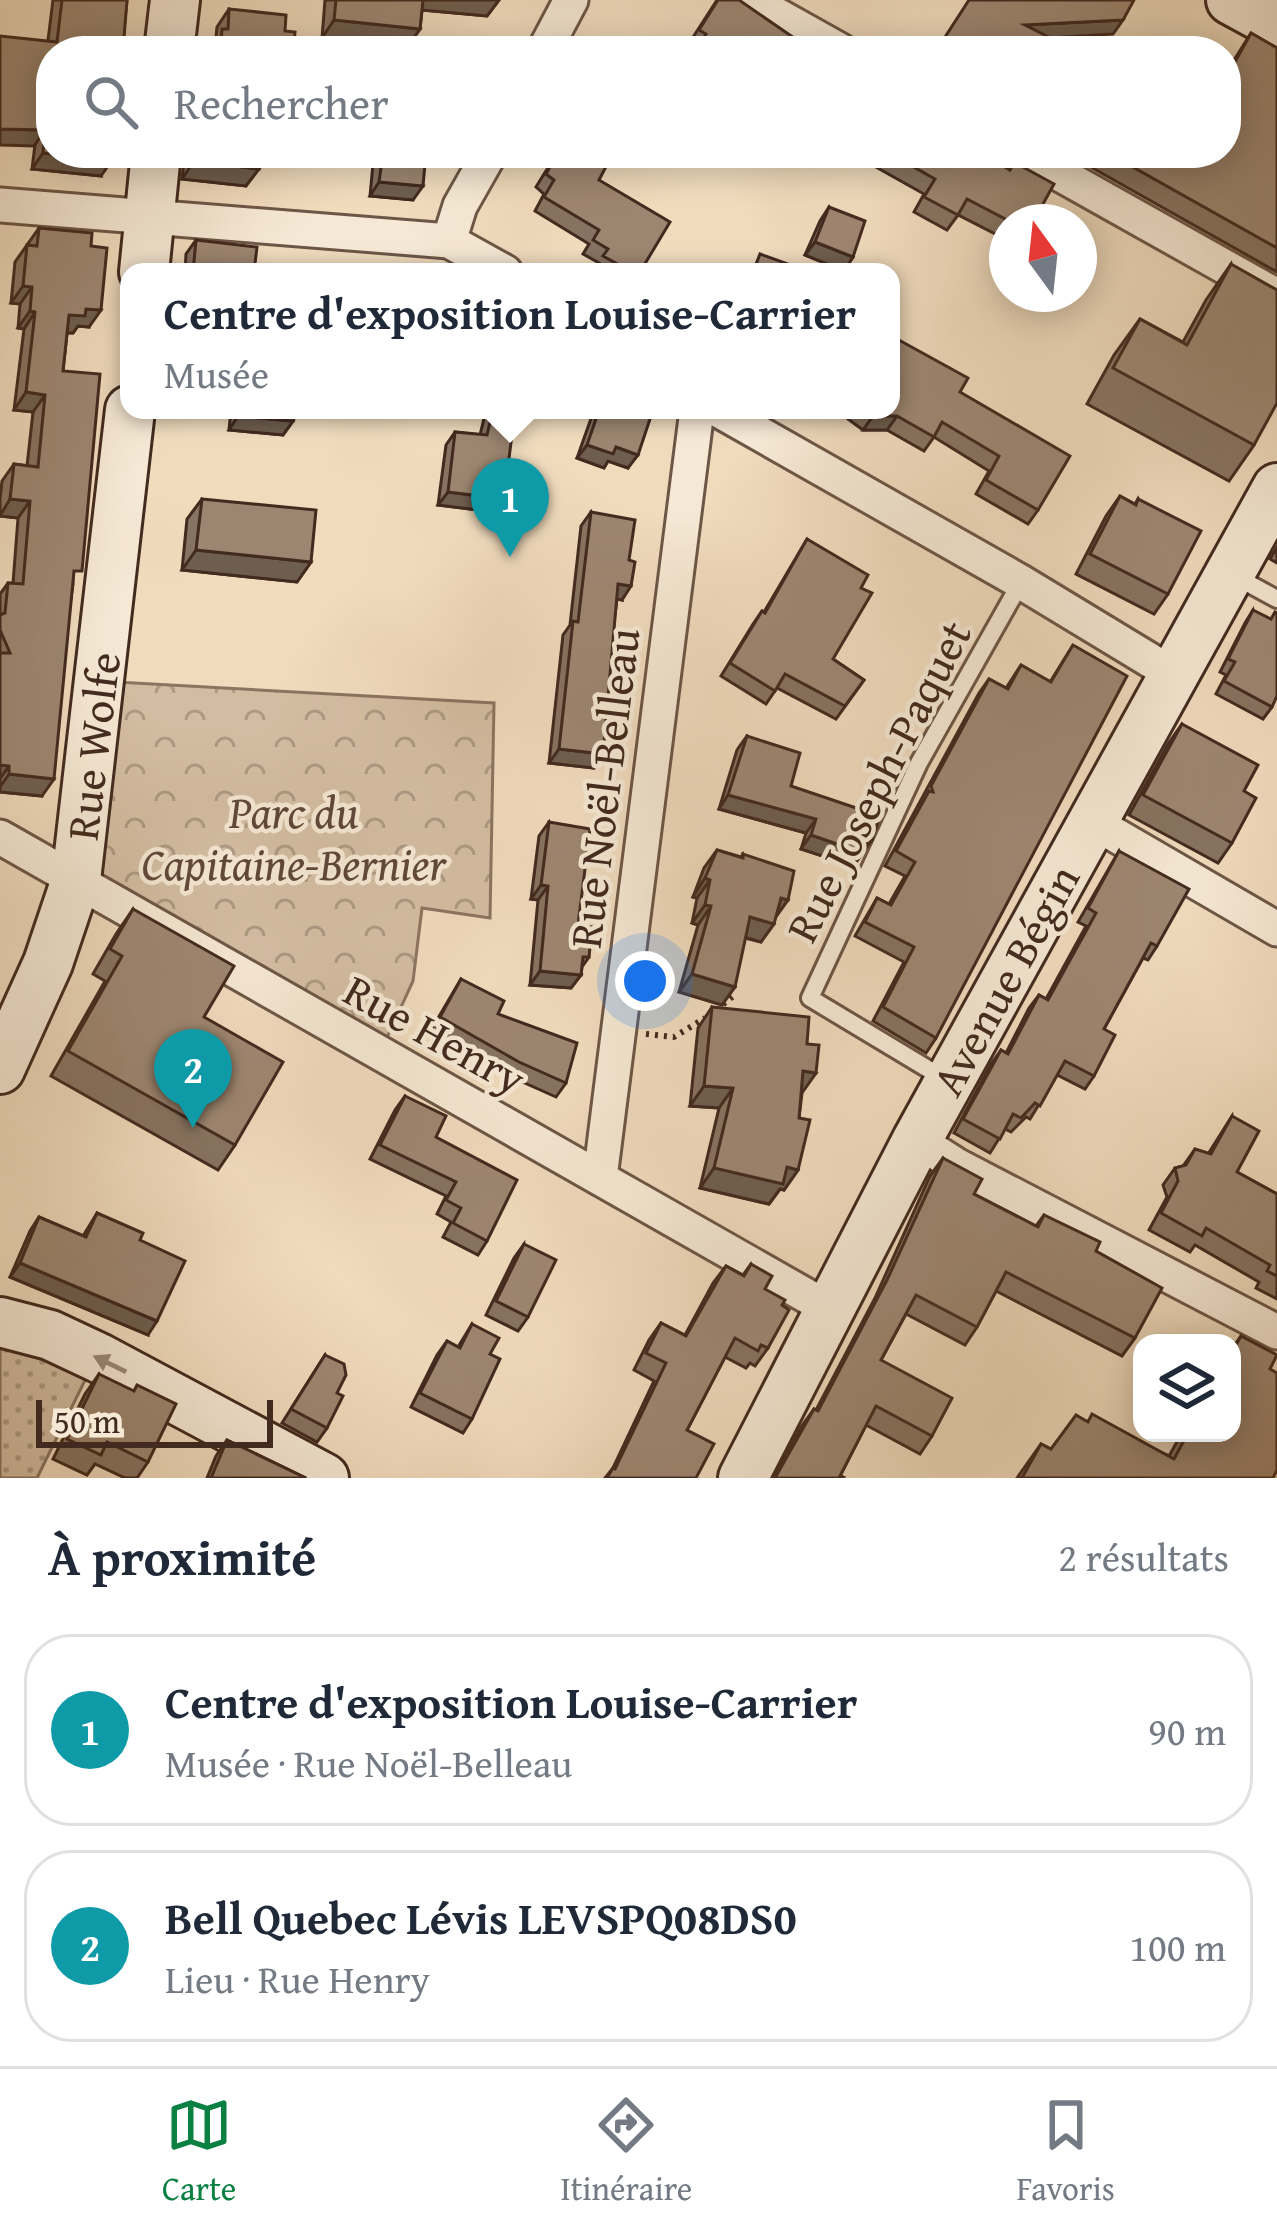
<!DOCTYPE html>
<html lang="fr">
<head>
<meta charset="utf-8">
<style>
  body { margin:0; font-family:"Gentium Book Plus",serif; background:#f2f2f3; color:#1f2937 }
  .controls { position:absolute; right:36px; bottom:36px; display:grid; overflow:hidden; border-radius:24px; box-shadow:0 6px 30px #0003 }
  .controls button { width:108px; height:108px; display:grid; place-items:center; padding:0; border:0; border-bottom:3px solid #e0e1e3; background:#fff; color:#1f2937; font:60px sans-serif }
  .compass { position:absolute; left:989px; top:204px; width:108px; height:108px; border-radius:50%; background:#fff; box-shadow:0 6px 30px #0003; rotate:345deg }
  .scale { position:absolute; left:36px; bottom:30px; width:237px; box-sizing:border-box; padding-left:12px; border:6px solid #432a1f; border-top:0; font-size:33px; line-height:42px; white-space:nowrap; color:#432a1f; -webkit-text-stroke:9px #f5e8d4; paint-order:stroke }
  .you { position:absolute; left:645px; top:981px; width:42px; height:42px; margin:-30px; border:9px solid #fff; border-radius:50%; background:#1a73e8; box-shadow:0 0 0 18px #1a73e833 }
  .badge { display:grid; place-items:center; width:78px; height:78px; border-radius:50%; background:#0b8043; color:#fff; font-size:39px; font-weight:700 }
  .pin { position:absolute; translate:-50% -99px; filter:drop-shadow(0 3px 6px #0008) }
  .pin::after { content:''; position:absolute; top:63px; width:42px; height:36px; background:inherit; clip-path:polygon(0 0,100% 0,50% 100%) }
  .popup { position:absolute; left:120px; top:263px; width:780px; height:156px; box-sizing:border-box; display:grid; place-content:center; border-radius:24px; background:#fff; filter:drop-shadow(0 3px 9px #0005); font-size:39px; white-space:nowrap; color:#747a83 }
  .popup b { font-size:45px; color:#1f2937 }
  .popup::after { content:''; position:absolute; left:50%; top:100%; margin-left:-24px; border:24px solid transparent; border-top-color:#fff }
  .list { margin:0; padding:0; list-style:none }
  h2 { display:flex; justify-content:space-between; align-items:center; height:156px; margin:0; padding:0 48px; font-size:51px }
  h2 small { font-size:39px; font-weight:400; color:#747a83 }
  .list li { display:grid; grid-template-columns:78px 1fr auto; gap:36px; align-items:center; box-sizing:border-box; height:192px; margin:0 24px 24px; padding:0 24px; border:3px solid #e0e1e3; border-radius:48px }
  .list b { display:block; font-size:45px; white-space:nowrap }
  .list p { margin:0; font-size:39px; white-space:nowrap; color:#747a83 }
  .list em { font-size:39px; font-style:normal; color:#747a83 }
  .icon { flex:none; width:66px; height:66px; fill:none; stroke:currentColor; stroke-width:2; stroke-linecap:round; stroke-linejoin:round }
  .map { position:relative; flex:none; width:1277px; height:1478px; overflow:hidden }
  .search { position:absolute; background:#fff; box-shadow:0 6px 30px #0003; left:36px; right:36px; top:36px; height:132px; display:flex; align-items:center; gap:30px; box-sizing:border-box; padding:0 42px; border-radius:48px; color:#747a83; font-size:45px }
  .sheet { height:588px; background:#fff }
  nav { display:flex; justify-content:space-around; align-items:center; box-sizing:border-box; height:168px; border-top:3px solid #e0e1e3; background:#fff; font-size:33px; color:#747a83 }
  nav a { display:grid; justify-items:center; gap:6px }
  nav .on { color:#0b8043 }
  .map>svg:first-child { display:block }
  .grass { fill:url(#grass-dots); stroke:#8b7460; stroke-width:3 }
  .park { fill:url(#park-crowns); stroke:#8b7460; stroke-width:3 }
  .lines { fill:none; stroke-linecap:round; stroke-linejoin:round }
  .lane-casing { stroke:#6e5646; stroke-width:22 }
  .street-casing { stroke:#6e5646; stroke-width:39 }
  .secondary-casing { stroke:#432a1f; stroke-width:54 }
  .path { stroke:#432a1f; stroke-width:6; stroke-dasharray:3 6; stroke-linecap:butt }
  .lane { stroke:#f5e8d4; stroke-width:16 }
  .street { stroke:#f5e8d4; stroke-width:33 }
  .secondary { stroke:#f5e8d4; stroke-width:48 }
  .wall { fill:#877361; stroke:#432a1f; stroke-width:3 }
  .shaded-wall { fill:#6e5e4f; stroke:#432a1f; stroke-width:3 }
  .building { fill:#9d8671; stroke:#432a1f; stroke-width:3 }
  .oneway { fill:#9c897a }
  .labels { text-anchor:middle; stroke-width:9; stroke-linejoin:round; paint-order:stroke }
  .street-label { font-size:45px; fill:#432a1f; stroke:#f5e8d4 }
  .park-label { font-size:45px; font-style:italic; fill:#604739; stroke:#f5e8d4 }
</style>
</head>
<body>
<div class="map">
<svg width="1277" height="1478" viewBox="0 0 1277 1478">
  <defs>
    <pattern id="grass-dots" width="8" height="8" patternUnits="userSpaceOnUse" patternTransform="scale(3)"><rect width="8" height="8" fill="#d3bda2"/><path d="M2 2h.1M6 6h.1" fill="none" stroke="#ad9a83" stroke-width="1.8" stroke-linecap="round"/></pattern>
    <pattern id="park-crowns" width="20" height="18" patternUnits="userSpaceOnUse" patternTransform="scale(3)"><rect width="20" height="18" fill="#d3bda2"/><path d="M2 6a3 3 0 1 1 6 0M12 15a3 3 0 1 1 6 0" fill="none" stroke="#ad9a83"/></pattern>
  </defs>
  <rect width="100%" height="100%" fill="#f0dbbd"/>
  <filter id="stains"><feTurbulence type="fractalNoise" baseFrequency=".00167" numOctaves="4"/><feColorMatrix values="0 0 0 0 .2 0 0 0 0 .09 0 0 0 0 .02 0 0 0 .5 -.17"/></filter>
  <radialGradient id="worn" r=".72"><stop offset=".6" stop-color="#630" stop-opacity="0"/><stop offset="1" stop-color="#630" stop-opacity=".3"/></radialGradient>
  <polygon class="grass" points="0,1332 91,1368 37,1478 0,1478"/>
  <polygon class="park" points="116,682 494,703 490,918 422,908 413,981 379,1055 78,881"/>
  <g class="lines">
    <g class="lane-casing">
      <g id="lane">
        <polyline points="1231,574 1277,599"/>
        <polyline points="948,1081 810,998 919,763 1021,582"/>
      </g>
    </g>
    <g class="street-casing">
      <g id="street">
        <polyline points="750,0 841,51"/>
        <polyline points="544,51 571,0"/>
        <polyline points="1022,153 1277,296"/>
        <polyline points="0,205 449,241 505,272"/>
        <polyline points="449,241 460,206 490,153"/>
        <polyline points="718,410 1021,582 1176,676"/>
        <polyline points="1093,822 1277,929"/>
        <polyline points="0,837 828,1308"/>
        <polyline points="917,1140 956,1165 1277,1332"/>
        <polyline points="600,1178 697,410"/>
      </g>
    </g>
    <g class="secondary-casing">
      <g id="secondary">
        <polyline points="1231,0 1277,25"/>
        <polyline points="169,51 175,0"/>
        <polyline points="144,272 156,153"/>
        <polyline points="0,1069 48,963 76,880 130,410"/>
        <polyline points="0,1322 50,1335 99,1358 324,1478"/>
        <polyline points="743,1478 917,1140 1277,488"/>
      </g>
    </g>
    <g class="path">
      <polyline points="716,1010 736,994"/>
      <polyline points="646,1034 674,1037 705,1018"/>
    </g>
    <use href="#lane" class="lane"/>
    <use href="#street" class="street"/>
    <use href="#secondary" class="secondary"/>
  </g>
  <g class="wall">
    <polygon points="53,0 127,0 122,51 51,51 101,176 32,169"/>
    <polygon points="325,0 499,0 487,16 422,10 420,29 408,46 322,38"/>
    <polygon points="717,0 813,51 694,51 695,49 688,45"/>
    <polygon points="229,9 285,31 293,51 209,51 210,46 216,37 217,27"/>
    <polygon points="1251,33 1277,48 1277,272 1089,166 1097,153 1226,153 1226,67 1229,68"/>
    <polygon points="185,153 260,153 246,186 182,179"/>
    <polygon points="374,153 426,153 413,200 370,196"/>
    <polygon points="557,153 604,153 599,180 640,272 597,272 594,270 599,263 583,254 589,244 535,211 544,194 536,187"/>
    <polygon points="851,153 982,153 1033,222 1007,222 1007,266 1004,264 1006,259 993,252 1001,237 958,215 947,230 914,212 924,194"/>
    <polygon points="829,207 853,257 844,271 805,255 820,221"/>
    <polygon points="39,228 91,246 89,327 78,326 73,333 67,333 63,371 73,584 42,796 0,792 0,594 8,583 13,583 18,518 0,516 0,499 2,481 14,464 27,466 33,412 14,410 24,329 18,328 20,304 11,303 15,262"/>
    <polygon points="196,240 254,272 185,272 186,254"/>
    <polygon points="1231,264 1254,445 1229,481 1087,404 1114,355 1140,319 1183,342 1206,300"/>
    <polygon points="960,392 1038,510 1028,524 976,494 989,471 934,437 924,451 887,430 863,430 848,419 853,410 891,410"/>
    <polygon points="231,410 294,410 293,421 283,435 229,430"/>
    <polygon points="486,410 515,410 494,512 438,505 446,445 455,432 480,435"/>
    <polygon points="594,410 653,410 628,468 608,461 604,468 577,458"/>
    <polygon points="1120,496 1135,504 1138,499 1168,594 1154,614 1076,574 1106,516"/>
    <polygon points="202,499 311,562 297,582 182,570 187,519"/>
    <polygon points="591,512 622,600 617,599 594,768 549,763 563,635 570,625 581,526"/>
    <polygon points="807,539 861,588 833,659 864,680 836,719 777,688 766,704 721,676 753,624 762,611 764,612"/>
    <polygon points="1277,547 1277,563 1270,559"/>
    <polygon points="1253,610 1272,707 1263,719 1216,694 1226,675 1220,672 1245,623"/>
    <polygon points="1073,645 936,1038 926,1053 873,1021 904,962 855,936 877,898 889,904 905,876 885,866 979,693 989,679 1006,688 1021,665 1050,682"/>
    <polygon points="1182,724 1244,791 1232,843 1218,863 1129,815 1168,744"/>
    <polygon points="747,736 791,786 872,840 853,866 801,849 806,833 719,809 737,750"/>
    <polygon points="549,822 589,957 582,967 581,975 571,988 530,985 538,900 531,899 539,836"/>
    <polygon points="717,850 741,857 743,854 775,918 761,942 745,938 722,1005 679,992 698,925 692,923 697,898 693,897 704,868"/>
    <polygon points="1119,851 1157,946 1148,960 1143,958 1104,1029 1094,1076 1085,1089 1057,1075 1030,1119 1026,1117 1011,1132 1005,1129 990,1153 954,1133 991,1064 1001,1050 1006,1053 1029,1008 1039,995 1046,999 1086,926 1078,922"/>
    <polygon points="133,909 235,1145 218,1170 51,1076 105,981 93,974 116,934"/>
    <polygon points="461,979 566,1083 556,1097 509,1076 431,1030"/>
    <polygon points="712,1007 802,1093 799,1118 798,1170 784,1190 780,1189 769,1204 700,1188 719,1108 690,1106 698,1028"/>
    <polygon points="405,1096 436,1137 487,1241 478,1255 443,1237 451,1222 437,1214 446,1196 370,1159 395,1110"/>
    <polygon points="1232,1116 1237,1172 1277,1194 1277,1299 1256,1288 1259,1282 1195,1245 1190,1252 1149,1230 1167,1197 1163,1185 1175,1168 1183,1166 1195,1149 1208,1154"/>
    <polygon points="943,1158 974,1194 1036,1226 1044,1215 1096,1251 1135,1338 1122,1356 996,1291 977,1327 965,1345 906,1314 881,1360 932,1436 920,1454 866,1425 840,1476 845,1478 773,1478 801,1427 814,1409 816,1410 875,1298 930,1176"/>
    <polygon points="97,1213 140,1240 148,1335 10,1277 30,1231 39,1217 83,1236"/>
    <polygon points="524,1244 528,1317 518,1331 486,1315 514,1258"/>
    <polygon points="751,1264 765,1289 782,1305 768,1348 755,1366 750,1363 746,1368 725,1357 687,1430 696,1478 605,1478 613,1468 654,1381 634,1370 649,1340 661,1323 685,1335 713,1283 726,1266 743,1275"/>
    <polygon points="472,1324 490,1354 472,1419 463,1433 411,1407 437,1355 447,1341 458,1347"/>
    <polygon points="1241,1336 1270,1369 1273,1478 1017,1478 1041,1444 1051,1449 1088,1421 1169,1456 1182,1433 1232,1433 1232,1349"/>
    <polygon points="325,1355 337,1393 327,1428 317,1442 282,1423"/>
    <polygon points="99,1374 148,1462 137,1478 125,1478 95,1464 87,1475 53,1459 85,1394"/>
    <polygon points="227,1440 306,1478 207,1478 216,1456"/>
  </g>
  <g class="shaded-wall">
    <polygon points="418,0 499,0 487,16 411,9"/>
    <polygon points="334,20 420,29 408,46 322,38"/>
    <polygon points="1123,20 1113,34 1015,40 1025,25"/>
    <polygon points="0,129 45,130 34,146 0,145"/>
    <polygon points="43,153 112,160 101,176 32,169"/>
    <polygon points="194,161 259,169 246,186 182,179"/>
    <polygon points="379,182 423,186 413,200 370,196"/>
    <polygon points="815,242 853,257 844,271 805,255"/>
    <polygon points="23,286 32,287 20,304 11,303"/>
    <polygon points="86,309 101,310 89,327 78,326 73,333 57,332 69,315"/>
    <polygon points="30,311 35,312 24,329 18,328"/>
    <polygon points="26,392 45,395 33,412 14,410"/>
    <polygon points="238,416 293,421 283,435 229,430"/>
    <polygon points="873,416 897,416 887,430 863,430"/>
    <polygon points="587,445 616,447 638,455 628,468 608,461 604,468 577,458"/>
    <polygon points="448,492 504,499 494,512 438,505"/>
    <polygon points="10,499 30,501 18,518 0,516"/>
    <polygon points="196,550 311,562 297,582 182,570"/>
    <polygon points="618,584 631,586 622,600 608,597"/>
    <polygon points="559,749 603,754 594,768 549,763"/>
    <polygon points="0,765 9,766 0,779"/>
    <polygon points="9,774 54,779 42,796 0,792 0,787"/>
    <polygon points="728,795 816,819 806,833 719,809"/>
    <polygon points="811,835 863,853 853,866 801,849"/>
    <polygon points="705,878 710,880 697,898 693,897"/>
    <polygon points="541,885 548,886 538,900 531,899"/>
    <polygon points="781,898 788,900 775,918"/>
    <polygon points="705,905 711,906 698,925 692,923"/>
    <polygon points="750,917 774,924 761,942 737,935"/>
    <polygon points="540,971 581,975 571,988 530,985"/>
    <polygon points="692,974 735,987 722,1005 679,992"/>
    <polygon points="803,1071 816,1073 802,1093 789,1091"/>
    <polygon points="704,1086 733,1088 719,1108 690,1106"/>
    <polygon points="787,1167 798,1170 784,1190 780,1189 769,1204 700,1188 714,1168"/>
    <polygon points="20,1263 157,1321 148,1335 10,1277"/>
  </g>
  <g class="building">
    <polygon points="62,0 127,0 123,50 105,47 104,51 51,51 51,153 113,153 112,160 43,153 45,130 0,129 0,36 57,42"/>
    <polygon points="336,0 423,0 420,29 334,20"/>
    <polygon points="718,0 739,0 813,51 697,51 706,34 699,30"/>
    <polygon points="969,0 1134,0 1123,20 1025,25 1076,51 936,51"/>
    <polygon points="229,9 286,15 285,31 295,32 293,51 220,51 222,29 228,29"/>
    <polygon points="1251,33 1277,48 1277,248 1108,153 1226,153 1226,67 1231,69"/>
    <polygon points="414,46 479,51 413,51"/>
    <polygon points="195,153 260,153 259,169 194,161"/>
    <polygon points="383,153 426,153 423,186 379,182"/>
    <polygon points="558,153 604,153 611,157 599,180 670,222 640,272 632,272 603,256 608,249 593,240 599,230 544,197 554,180 546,174"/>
    <polygon points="889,153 982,153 1010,170 1014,162 1054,184 1033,222 1011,222 967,199 958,215 924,197 935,179"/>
    <polygon points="829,207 865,221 853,257 815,242"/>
    <polygon points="39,228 92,233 91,246 107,248 101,310 86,309 85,316 69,315 63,371 100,374 82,571 74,571 54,779 9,774 9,766 0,765 0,653 10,653 0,630 0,615 5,613 8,583 23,584 30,501 10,499 14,464 38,467 45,395 26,392 35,312 30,311 32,287 23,286 27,245 37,246"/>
    <polygon points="196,240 257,247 254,272 193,272"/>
    <polygon points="760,254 807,271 753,272"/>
    <polygon points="1231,264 1277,290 1277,403 1254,445 1113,368 1140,319 1187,345"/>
    <polygon points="357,266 415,272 357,272"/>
    <polygon points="897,339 968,378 960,392 1070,456 1038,510 986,480 999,456 942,422 934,437 897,416 873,416 866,410 891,410 891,350"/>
    <polygon points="239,410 294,410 293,421 238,416"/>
    <polygon points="493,410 515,410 504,499 448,492 455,432 487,435"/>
    <polygon points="599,410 653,410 638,455 616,447 613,454 587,445"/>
    <polygon points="1120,496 1136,505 1138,499 1201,531 1168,594 1090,554"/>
    <polygon points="202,499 316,510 311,562 196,550"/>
    <polygon points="591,512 635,520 629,560 635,562 631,586 618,584 603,754 559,749 573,621 578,622"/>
    <polygon points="807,539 868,575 861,588 872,593 833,659 864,680 845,706 785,674 775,691 730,663 762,611 765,613"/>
    <polygon points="1253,610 1271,619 1275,612 1277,613 1277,696 1272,707 1224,681 1235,662 1228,659"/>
    <polygon points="1073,645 1127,676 936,1038 883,1007 914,947 865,922 877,898 891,905 915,862 896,851 929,791 933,792 931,786 989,679 1008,689 1021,665 1051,682"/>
    <polygon points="1182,724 1258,765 1244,791 1256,798 1232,843 1143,795"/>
    <polygon points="747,736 800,753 791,786 880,816 872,840 869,839 863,853 811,835 816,819 728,795"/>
    <polygon points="549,822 590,829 578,925 592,927 589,957 583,957 581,975 540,971 548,886 541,885"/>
    <polygon points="717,850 743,858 743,854 794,871 788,900 781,898 774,924 750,917 735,987 692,974 711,906 705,905 710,880 705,878"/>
    <polygon points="1119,851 1189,889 1157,946 1151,943 1104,1029 1115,1035 1094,1076 1065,1061 1040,1106 1035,1103 1021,1118 1013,1114 1000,1139 963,1119 1001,1050 1008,1054 1039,995 1048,1000 1096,913 1088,908"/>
    <polygon points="133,909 234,966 204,1017 283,1062 235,1145 68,1051 122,956 110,949"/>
    <polygon points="461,979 504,1001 498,1014 577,1043 566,1083 519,1062 440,1017"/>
    <polygon points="712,1007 809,1017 807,1044 819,1045 816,1073 803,1071 799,1118 810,1120 798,1170 787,1167 783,1184 714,1168 733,1088 704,1086"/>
    <polygon points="405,1096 446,1116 436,1137 517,1180 487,1241 453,1223 461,1208 446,1200 456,1182 380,1145"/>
    <polygon points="1232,1116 1259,1131 1237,1172 1277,1194 1277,1276 1267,1271 1270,1265 1206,1228 1202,1236 1161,1213 1178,1181 1175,1168 1186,1165 1195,1149 1211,1154"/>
    <polygon points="943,1158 982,1179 974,1194 1038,1227 1044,1215 1100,1242 1096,1251 1162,1288 1135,1338 1006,1272 977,1327 916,1295 881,1360 952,1398 932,1436 876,1406 840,1476 845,1478 775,1478 814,1409 818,1411 887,1280"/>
    <polygon points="97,1213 143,1233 140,1240 185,1261 157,1321 20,1263 39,1217 86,1237"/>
    <polygon points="524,1244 556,1260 528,1317 496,1301"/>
    <polygon points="751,1264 772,1276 765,1289 785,1300 782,1305 789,1310 768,1348 761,1345 758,1351 735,1338 687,1430 714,1444 696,1478 607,1478 613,1468 615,1469 666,1363 646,1353 661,1323 686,1336 726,1266 744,1276"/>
    <polygon points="472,1324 499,1338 490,1354 500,1359 472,1419 420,1393 447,1341 460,1348"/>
    <polygon points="1241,1336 1277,1355 1270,1369 1277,1373 1277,1470 1273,1478 1022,1478 1041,1444 1051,1449 1076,1415 1088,1422 1092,1414 1174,1459 1188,1433 1232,1433 1232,1352"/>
    <polygon points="325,1355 344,1364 346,1375 337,1393 343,1396 327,1428 291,1409"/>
    <polygon points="99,1374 134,1391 137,1385 176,1404 148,1462 107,1442 101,1455 67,1439"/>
    <polygon points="227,1440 306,1478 211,1478"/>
  </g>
  <defs><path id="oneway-solid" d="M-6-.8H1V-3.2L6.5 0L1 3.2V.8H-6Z" transform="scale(3)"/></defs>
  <use class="oneway" href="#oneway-solid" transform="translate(110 1364) rotate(-154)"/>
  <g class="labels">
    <g class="street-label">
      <text transform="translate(93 746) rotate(-83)" y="16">Rue Wolfe</text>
      <text transform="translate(878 781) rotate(-63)" y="16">Rue Joseph-Paquet</text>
      <text transform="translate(604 788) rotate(-83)" y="16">Rue Noël-Belleau</text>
      <text transform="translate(1005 980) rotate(-61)" y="16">Avenue Bégin</text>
      <text transform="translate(435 1034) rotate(29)" y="16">Rue Henry</text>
    </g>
    <g class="park-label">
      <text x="294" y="828">Parc du<tspan x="294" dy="52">Capitaine-Bernier</tspan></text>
    </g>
  </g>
  <rect width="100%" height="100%" filter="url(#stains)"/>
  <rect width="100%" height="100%" fill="url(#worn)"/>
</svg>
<div class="controls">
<button><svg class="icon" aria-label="layers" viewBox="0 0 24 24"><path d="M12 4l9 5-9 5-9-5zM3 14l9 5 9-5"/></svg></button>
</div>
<svg class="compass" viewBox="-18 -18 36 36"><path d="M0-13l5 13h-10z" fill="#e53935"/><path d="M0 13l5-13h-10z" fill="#747a83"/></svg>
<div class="scale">50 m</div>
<div class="you"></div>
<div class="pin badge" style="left:510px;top:557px;background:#0f9aa8">1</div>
<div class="popup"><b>Centre d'exposition Louise-Carrier</b>Musée</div>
<div class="pin badge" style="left:193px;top:1128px;background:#0f9aa8">2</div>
<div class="search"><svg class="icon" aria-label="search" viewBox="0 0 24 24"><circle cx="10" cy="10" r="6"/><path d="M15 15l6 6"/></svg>Rechercher</div>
</div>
<section class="sheet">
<h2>À proximité<small>2 résultats</small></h2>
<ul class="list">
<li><span class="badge" style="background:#0f9aa8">1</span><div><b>Centre d'exposition Louise-Carrier</b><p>Musée · Rue Noël-Belleau</p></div><em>90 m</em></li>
<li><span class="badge" style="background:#0f9aa8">2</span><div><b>Bell Quebec Lévis LEVSPQ08DS0</b><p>Lieu · Rue Henry</p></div><em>100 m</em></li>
</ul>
</section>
<nav>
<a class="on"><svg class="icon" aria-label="map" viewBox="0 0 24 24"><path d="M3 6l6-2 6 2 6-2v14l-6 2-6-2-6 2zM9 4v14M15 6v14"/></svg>Carte</a>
<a><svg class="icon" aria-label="directions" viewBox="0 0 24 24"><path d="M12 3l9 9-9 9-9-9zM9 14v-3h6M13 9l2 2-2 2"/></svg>Itinéraire</a>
<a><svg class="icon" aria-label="saved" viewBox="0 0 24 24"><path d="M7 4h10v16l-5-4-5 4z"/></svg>Favoris</a>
</nav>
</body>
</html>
